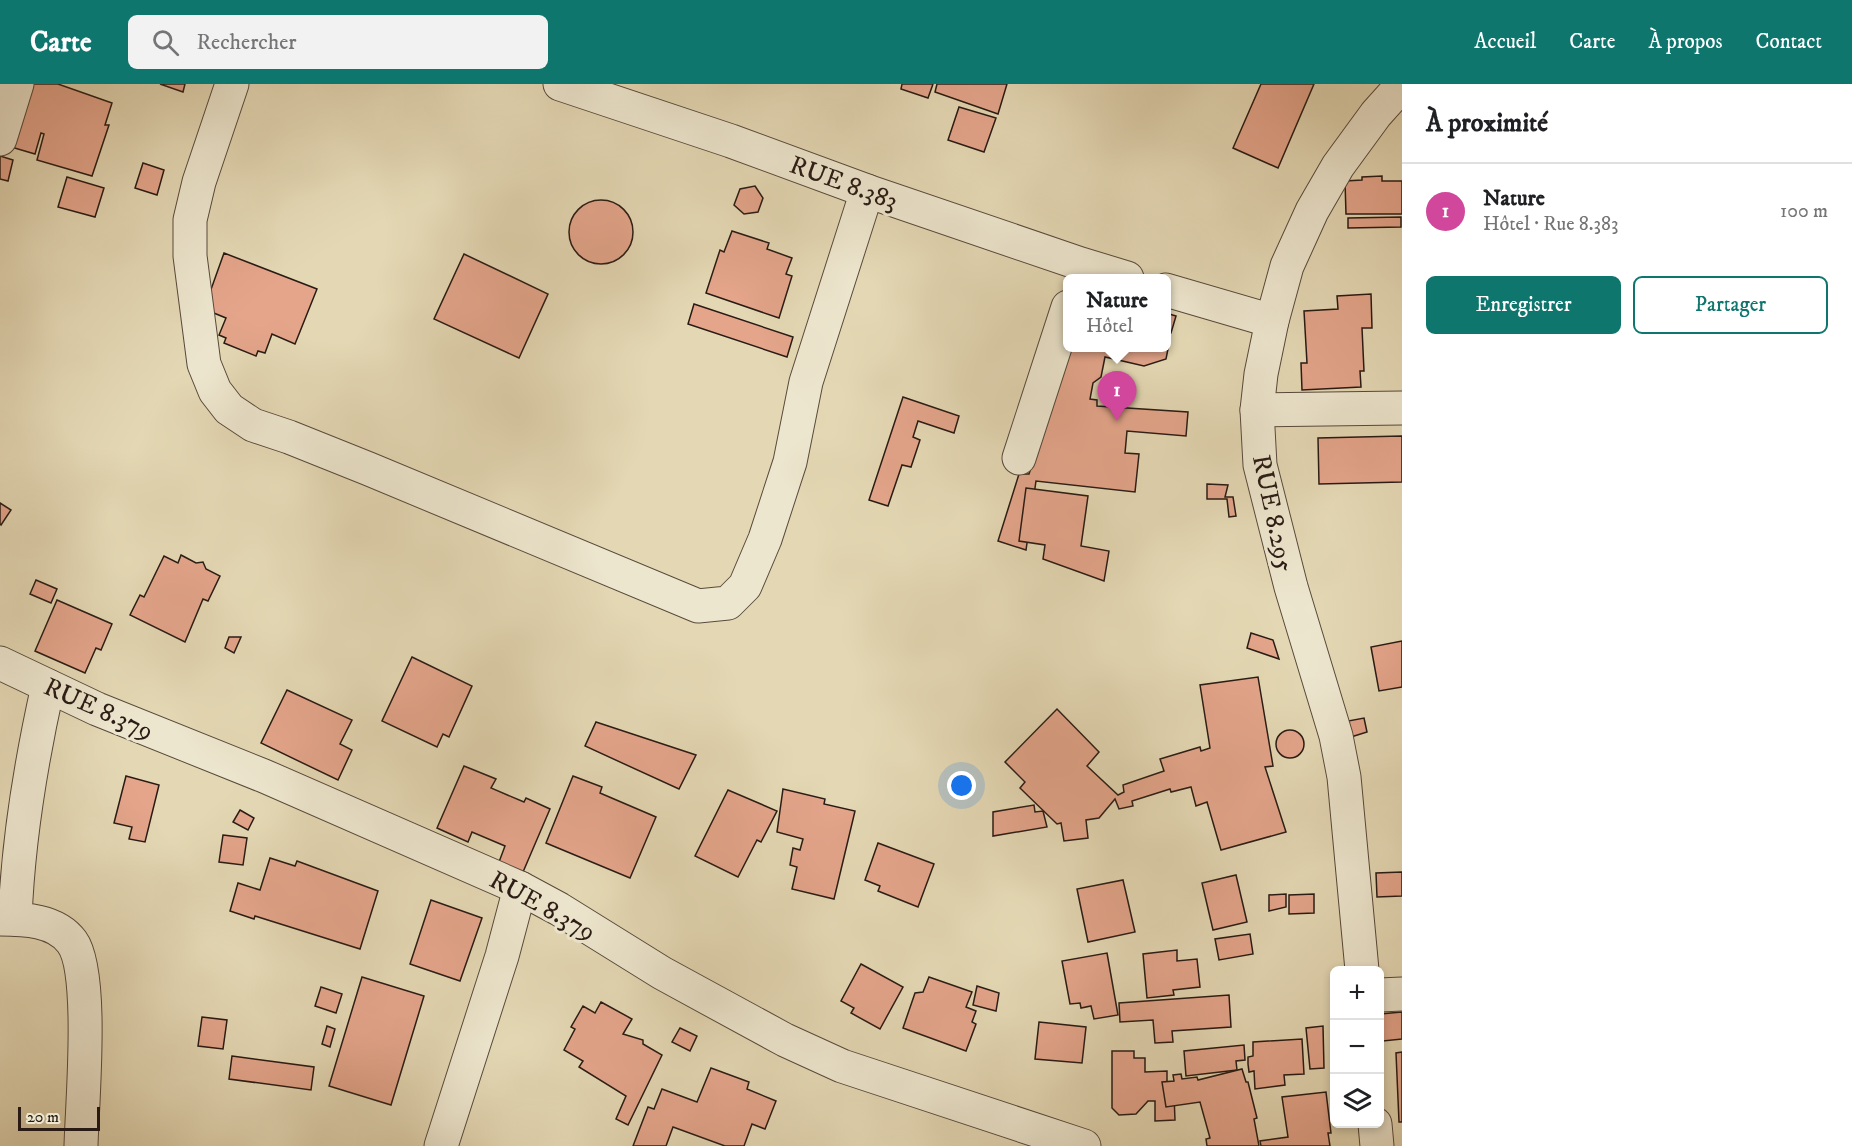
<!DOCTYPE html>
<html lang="fr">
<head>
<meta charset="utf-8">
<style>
  body { margin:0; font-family:"IM FELL DW Pica",serif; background:#f2f2f2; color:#202124 }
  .controls { position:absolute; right:18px; bottom:18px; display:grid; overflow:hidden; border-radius:9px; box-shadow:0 3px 9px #0003 }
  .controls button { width:54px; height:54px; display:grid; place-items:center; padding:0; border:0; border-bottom:2px solid #e0e0e0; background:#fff; color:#202124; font:30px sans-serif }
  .scale { position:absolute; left:18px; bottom:15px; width:82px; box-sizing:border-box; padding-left:6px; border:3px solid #291b14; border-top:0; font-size:16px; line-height:21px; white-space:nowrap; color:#291b14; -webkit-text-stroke:4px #ede6ce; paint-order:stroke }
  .you { position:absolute; left:962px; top:702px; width:21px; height:21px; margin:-15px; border:4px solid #fff; border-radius:50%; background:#1a73e8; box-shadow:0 0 0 9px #1a73e833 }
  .badge { display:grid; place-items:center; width:39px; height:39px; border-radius:50%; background:#0f766e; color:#fff; font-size:20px; font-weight:700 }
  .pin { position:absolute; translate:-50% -50px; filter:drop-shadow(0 2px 3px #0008) }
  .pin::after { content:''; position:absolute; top:32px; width:21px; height:18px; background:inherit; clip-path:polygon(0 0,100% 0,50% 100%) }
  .popup { position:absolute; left:1063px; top:190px; width:108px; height:78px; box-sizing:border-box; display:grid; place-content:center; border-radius:9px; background:#fff; filter:drop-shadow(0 2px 4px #0005); font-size:20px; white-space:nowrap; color:#757577 }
  .popup b { font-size:22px; color:#202124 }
  .popup::after { content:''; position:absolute; left:50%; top:100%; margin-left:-12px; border:12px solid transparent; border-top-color:#fff }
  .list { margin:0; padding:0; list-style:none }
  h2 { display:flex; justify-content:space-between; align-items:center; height:78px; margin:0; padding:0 24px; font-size:26px }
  h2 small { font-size:20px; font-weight:400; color:#757577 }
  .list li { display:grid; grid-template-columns:39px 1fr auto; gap:18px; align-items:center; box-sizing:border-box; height:96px; padding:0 24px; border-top:2px solid #e0e0e0 }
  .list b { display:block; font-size:22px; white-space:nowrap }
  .list p { margin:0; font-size:20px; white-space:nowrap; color:#757577 }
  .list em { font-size:20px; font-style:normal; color:#757577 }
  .actions { display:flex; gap:12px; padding:18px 24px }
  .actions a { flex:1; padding:14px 0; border:2px solid #0f766e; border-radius:9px; text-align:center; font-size:21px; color:#0f766e }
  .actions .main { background:#0f766e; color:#fff }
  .icon { flex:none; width:33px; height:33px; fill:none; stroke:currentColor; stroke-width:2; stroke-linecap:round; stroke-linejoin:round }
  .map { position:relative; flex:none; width:1402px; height:1062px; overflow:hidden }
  header { display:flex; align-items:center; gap:36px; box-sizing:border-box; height:84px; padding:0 30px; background:#0f766e; color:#fff }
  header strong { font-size:28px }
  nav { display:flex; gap:33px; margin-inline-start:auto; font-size:21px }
  .search { width:420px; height:54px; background:#f2f2f2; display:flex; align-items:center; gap:15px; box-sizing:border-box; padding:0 21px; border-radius:9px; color:#757577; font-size:22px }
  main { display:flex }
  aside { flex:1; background:#fff }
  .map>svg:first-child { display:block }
  .building { fill:#e4a58b; stroke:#291b14; stroke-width:1.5 }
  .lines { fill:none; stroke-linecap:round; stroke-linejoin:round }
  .minor-casing { stroke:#584a3c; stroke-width:35 }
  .minor { stroke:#ede6ce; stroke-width:33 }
  .labels { text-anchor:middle; stroke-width:6; stroke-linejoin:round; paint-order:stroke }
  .street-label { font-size:26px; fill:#291b14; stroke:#ede6ce }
</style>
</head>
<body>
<header>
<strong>Carte</strong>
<div class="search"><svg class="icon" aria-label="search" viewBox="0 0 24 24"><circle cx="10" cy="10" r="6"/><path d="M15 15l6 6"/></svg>Rechercher</div>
<nav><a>Accueil</a><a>Carte</a><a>À propos</a><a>Contact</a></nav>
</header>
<main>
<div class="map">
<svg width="1402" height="1062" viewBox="0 0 1402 1062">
  <rect width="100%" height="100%" fill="#e4d8b4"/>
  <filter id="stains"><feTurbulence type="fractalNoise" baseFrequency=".00333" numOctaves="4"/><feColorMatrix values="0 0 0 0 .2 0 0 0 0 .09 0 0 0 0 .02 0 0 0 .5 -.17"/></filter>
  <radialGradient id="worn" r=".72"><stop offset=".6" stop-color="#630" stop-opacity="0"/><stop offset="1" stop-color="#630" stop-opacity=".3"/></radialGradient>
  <g class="building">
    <polygon points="18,0 58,0 112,19 105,41 109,41 92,92 37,76 44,50 41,49 35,70 1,60"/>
    <polygon points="160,0 185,0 183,8"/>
    <polygon points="902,0 933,0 928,14 901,5"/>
    <polygon points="937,0 1007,0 998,30 935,8"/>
    <polygon points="1261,0 1314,0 1278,84 1233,64"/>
    <polygon points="959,23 996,34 984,68 948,56"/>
    <polygon points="0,72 13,76 8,97 0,95"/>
    <polygon points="143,79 164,86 157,111 135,104"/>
    <polygon points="1382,92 1382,97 1402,97 1402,130 1346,130 1345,97 1362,96 1362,93"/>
    <polygon points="67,93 104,104 95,133 58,123"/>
    <polygon points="755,102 763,114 758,128 744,130 734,121 740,105"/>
    <circle cx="601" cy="148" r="32"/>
    <polygon points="1401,133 1401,143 1348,144 1348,134"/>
    <polygon points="732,147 769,159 767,165 792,174 786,190 792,192 779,234 706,209 720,166 724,168"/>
    <polygon points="224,169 317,205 295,260 272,250 265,269 258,267 256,272 224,259 226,254 219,251 226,234 204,225"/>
    <polygon points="464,170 548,210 519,274 434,235"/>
    <polygon points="1371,210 1372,244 1362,244 1364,287 1360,287 1361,303 1302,306 1301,279 1307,279 1304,227 1338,225 1337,212"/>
    <polygon points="694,220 793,253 787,273 688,240"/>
    <polygon points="1166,229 1176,232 1171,249 1166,248"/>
    <polygon points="1166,254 1170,255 1166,275 1144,282 1105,273 1101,293 1093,299 1090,315 1097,316 1097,322 1188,328 1186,352 1127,347 1125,369 1139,370 1135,408 1036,397 1026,466 998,457 1019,390 1029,390 1070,264 1089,264 1089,266 1097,267 1098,264 1166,264"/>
    <polygon points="903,313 959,332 954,349 918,337 913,353 920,356 911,383 902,381 888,422 869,416"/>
    <polygon points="1402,352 1402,398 1319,400 1318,354"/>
    <polygon points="1207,400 1228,401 1225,413 1233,413 1236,432 1229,433 1227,415 1207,415"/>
    <polygon points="1026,404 1088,412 1081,462 1109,467 1104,497 1043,475 1045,461 1019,457"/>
    <polygon points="0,419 11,426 1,441 0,440"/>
    <polygon points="181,471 196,479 203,478 206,485 220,492 208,517 203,515 185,558 130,531 140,511 144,513 164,472 178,479"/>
    <polygon points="36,496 57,505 51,519 30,510"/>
    <polygon points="57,516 112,540 101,566 96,564 85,589 35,567"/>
    <polygon points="1251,549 1273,556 1279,575 1247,564"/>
    <polygon points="229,553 241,553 234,569 225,564"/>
    <polygon points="1402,557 1402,603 1379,607 1371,563"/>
    <polygon points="412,573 472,602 449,653 443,650 437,663 382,637"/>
    <polygon points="1258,593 1273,682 1265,683 1286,748 1221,766 1207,718 1196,722 1191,703 1171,708 1170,705 1132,717 1133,722 1119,725 1115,715 1099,734 1086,736 1088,754 1064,757 1061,739 1057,740 1020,704 1025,698 1005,678 1057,625 1099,668 1087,682 1118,711 1124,708 1123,701 1164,687 1160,675 1200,663 1201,667 1210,664 1200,601"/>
    <polygon points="287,606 352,636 340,660 352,666 338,696 261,659"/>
    <polygon points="1364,634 1367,648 1351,653 1348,637"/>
    <polygon points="596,638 696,671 679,705 585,662"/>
    <circle cx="1290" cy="660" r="14"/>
    <polygon points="464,682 496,695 491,704 524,718 526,714 550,725 523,788 499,778 505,762 472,748 468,758 437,744"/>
    <polygon points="126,692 159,701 145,758 129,755 132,743 114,739"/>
    <polygon points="573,692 602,703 600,709 656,733 630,794 546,759"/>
    <polygon points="783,705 825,715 824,720 855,727 834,815 792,805 797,783 790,781 793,764 800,766 803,755 777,748"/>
    <polygon points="728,706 777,727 761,758 757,756 738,793 695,772"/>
    <polygon points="1034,721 1035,728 1043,727 1047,743 993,752 993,728"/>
    <polygon points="240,726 254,734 248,746 233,738"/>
    <polygon points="223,751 247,754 243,781 219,778"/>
    <polygon points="878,759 934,780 918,823 878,807 880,802 865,796"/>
    <polygon points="270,774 295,782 297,777 378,807 360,865 255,832 254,835 230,827 238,799 260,806"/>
    <polygon points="1402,788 1402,812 1377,813 1376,789"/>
    <polygon points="1236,791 1247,838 1213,846 1202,799"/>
    <polygon points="1123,796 1135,848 1088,858 1077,805"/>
    <polygon points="1286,810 1286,823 1269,827 1269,811"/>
    <polygon points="1314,810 1314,829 1289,830 1289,811"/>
    <polygon points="431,816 482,834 460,897 410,880"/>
    <polygon points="1250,850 1253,870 1219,876 1215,855"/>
    <polygon points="1177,866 1177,877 1197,875 1200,903 1173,906 1174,911 1147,914 1143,870"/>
    <polygon points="1107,869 1118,931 1094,935 1091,922 1081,924 1080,919 1070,920 1062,877"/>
    <polygon points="861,880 903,903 880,945 851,929 854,924 841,917"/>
    <polygon points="362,893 424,912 391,1021 329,1002"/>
    <polygon points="929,893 972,908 966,923 976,927 972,938 976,940 966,967 903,944 915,909 923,908"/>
    <polygon points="977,902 999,909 996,927 973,921"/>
    <polygon points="321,903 342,910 336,929 315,922"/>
    <polygon points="1229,911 1231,943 1172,947 1173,958 1155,959 1153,936 1120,938 1119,919"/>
    <polygon points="601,918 632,935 623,950 643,956 643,960 662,971 628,1041 616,1035 626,1012 579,983 583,977 564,966 575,945 571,943 583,922 595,929"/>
    <polygon points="1402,928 1402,955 1383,957 1380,930"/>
    <polygon points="202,933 227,936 223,965 198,962"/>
    <polygon points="1039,938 1086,943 1082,979 1035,975"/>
    <polygon points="327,942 335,945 330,963 322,960"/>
    <polygon points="1323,942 1324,984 1310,985 1306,944"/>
    <polygon points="680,944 697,952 690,967 672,958"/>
    <polygon points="1302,955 1304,990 1284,991 1285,1001 1255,1005 1254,987 1249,988 1248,980 1248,973 1253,972 1253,958"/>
    <polygon points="1244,961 1245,976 1236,977 1237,986 1186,992 1184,967"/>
    <polygon points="1112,967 1134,967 1134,974 1145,974 1145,988 1167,987 1167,1011 1174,1011 1175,1036 1155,1037 1155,1017 1148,1017 1136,1030 1119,1031 1112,1024"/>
    <polygon points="1402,968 1402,1038 1399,1038 1396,969"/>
    <polygon points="232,972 314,983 311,1006 229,995"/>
    <polygon points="711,984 749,998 747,1005 776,1017 765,1045 752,1040 744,1062 725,1062 673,1043 666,1062 633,1062 648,1023 654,1025 662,1005 697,1018"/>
    <polygon points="1242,985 1246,998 1248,998 1257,1034 1254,1035 1259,1062 1207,1062 1206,1055 1210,1054 1200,1018 1166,1023 1162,998 1174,997 1173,991 1181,990 1182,995 1197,993 1198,996"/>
    <polygon points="1326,1008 1331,1049 1328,1049 1330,1062 1261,1062 1260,1057 1288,1053 1282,1013"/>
  </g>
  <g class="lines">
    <g class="minor-casing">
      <g id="minor">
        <polyline points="232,0 199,98 190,136 190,172 204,280 215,307 229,325 253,341 289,353 369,385 698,522 728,519 745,502 765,455 790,378 806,298 867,107"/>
        <polyline points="560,0 731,57 867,107 1081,180 1127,194"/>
        <polyline points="0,55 17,0"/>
        <polyline points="1166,206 1272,237"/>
        <polyline points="1257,326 1402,324"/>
        <polyline points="1019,374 1068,223"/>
        <polyline points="0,579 97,625 264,692 520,804 559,825 662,889 785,956 842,982 1084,1062"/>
        <path d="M 0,835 C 24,835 56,836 72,858 C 94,888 82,1020 81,1062"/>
        <path d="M 15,835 C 18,756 31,678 48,602"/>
        <polyline points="1362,886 1344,693 1336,652 1291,503 1260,381 1257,326 1261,290 1272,237 1287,182 1312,127 1338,82 1376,30 1402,1"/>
        <polyline points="1380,911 1402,910"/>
        <polyline points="1375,1040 1377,1062"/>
        <polyline points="441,1062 502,872 520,804"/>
      </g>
    </g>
    <use href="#minor" class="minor"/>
  </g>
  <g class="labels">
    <g class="street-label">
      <text transform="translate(844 98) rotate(20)" y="9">RUE 8.383</text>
      <text transform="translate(1274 429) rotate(78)" y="9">RUE 8.295</text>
      <text transform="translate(99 624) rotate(24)" y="9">RUE 8.379</text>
      <text transform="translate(543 821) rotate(29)" y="9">RUE 8.379</text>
    </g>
  </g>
  <rect width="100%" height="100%" filter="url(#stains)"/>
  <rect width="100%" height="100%" fill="url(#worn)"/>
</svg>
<div class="controls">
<button>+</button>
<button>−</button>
<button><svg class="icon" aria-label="layers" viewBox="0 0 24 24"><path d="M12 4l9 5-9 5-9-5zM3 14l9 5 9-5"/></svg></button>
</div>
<div class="scale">20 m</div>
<div class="you"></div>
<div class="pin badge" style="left:1117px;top:337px;background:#d1479c">1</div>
<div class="popup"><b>Nature</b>Hôtel</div>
</div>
<aside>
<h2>À proximité<small></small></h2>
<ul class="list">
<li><span class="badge" style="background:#d1479c">1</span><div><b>Nature</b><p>Hôtel · Rue 8.383</p></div><em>100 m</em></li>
</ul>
<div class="actions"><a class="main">Enregistrer</a><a>Partager</a></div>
</aside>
</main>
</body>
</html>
